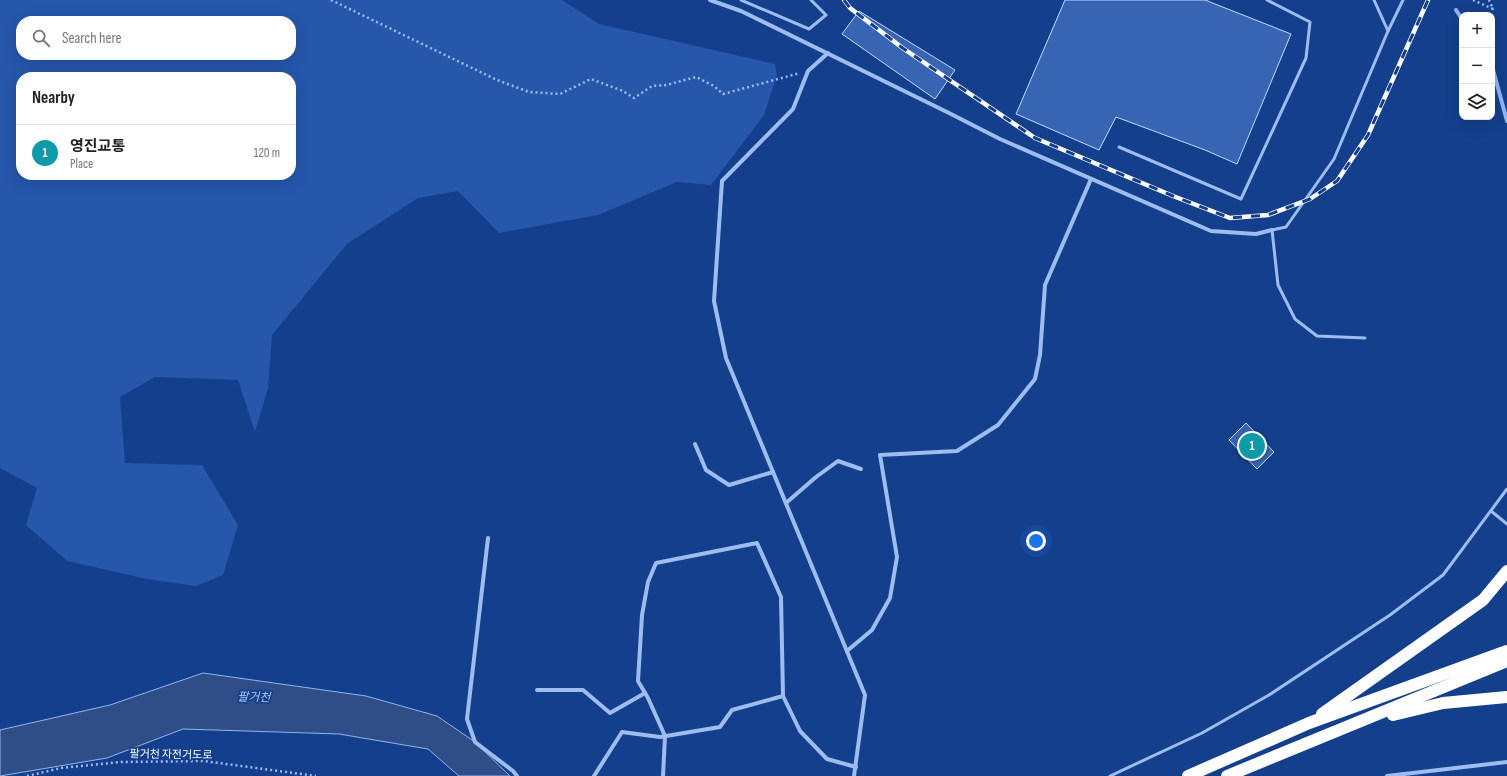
<!DOCTYPE html>
<html lang="en">
<head>
<meta charset="utf-8">
<style>
  body { margin:0; font-family:"Sofia Sans Condensed","Noto Sans KR",sans-serif; background:#f2f2f2; color:#222 }
  .controls { position:absolute; right:12px; top:12px; display:grid; overflow:hidden; border-radius:8px; box-shadow:0 4px 16px #0002 }
  .controls button { width:36px; height:36px; display:grid; place-items:center; padding:0; border:0; border-bottom:1px solid #e0e0e0; background:#fff; color:#222; font:20px sans-serif }
  .you { position:absolute; left:1036px; top:541px; width:14px; height:14px; margin:-10px; border:3px solid #fff; border-radius:50%; background:#1a73e8; box-shadow:0 0 0 6px #1a73e833 }
  .badge { display:grid; place-items:center; width:26px; height:26px; border-radius:50%; background:#2563eb; color:#fff; font-size:13px; font-weight:700 }
  .pin { position:absolute; translate:-50% -50%; border:2px solid #fff; box-shadow:0 1px 4px #0006 }
  .list { margin:0; padding:0; list-style:none }
  h2 { display:flex; justify-content:space-between; align-items:center; height:52px; margin:0; padding:0 16px; font-size:17px }
  h2 small { font-size:13px; font-weight:400; color:#767676 }
  .list li { display:grid; grid-template-columns:26px 1fr auto; gap:12px; align-items:center; box-sizing:border-box; height:56px; padding:0 16px; border-top:1px solid #e0e0e0 }
  .list b { display:block; font-size:15px; white-space:nowrap }
  .list p { margin:0; font-size:13px; white-space:nowrap; color:#767676 }
  .list em { font-size:13px; font-style:normal; color:#767676 }
  .icon { flex:none; width:22px; height:22px; fill:none; stroke:currentColor; stroke-width:2; stroke-linecap:round; stroke-linejoin:round }
  .map { position:relative; flex:none; width:1507px; height:776px; overflow:hidden }
  .search { position:absolute; background:#fff; box-shadow:0 4px 16px #0002; left:16px; top:16px; width:280px; height:44px; display:flex; align-items:center; gap:10px; box-sizing:border-box; padding:0 14px; border-radius:16px; color:#767676; font-size:15px }
  .panel { position:absolute; background:#fff; box-shadow:0 4px 16px #0002; left:16px; top:72px; width:280px; height:108px; border-radius:16px }
  .map>svg:first-child { display:block }
  .green { fill:#2657ab; fill-rule:evenodd }
  .water { fill:#2f4e88; stroke:#8fb5f3 }
  .lines { fill:none; stroke-linecap:round; stroke-linejoin:round }
  .stream { stroke:#8fb5f3; stroke-width:4 }
  .building { fill:#3865b3; stroke:#c4d8fc }
  .path { stroke:#9dbcf0; stroke-width:2.5; stroke-dasharray:2 3; stroke-linecap:butt }
  .lane { stroke:#9dbcf0; stroke-width:3 }
  .street { stroke:#9dbcf0; stroke-width:4 }
  .highway { stroke:#fff; stroke-width:12 }
  .rail-casing { stroke:#fff; stroke-width:4.5 }
  .rail { stroke:#143f8c; stroke-width:3; stroke-dasharray:9; stroke-linecap:butt }
  .labels { text-anchor:middle; stroke-width:3.5; stroke-linejoin:round; paint-order:stroke }
  .street-label { font-size:11px; fill:#fff; stroke:#143f8c }
  .water-label { font-size:12px; font-style:italic; fill:#a9c6f7; stroke:#143f8c }
</style>
</head>
<body>
<div class="map">
<svg width="1507" height="776" viewBox="0 0 1507 776">
  <rect width="100%" height="100%" fill="#143f8c"/>
  <path class="green" d="M 0,0 L 562,0 L 599,24 L 775,64 L 777,75 L 764,115 L 711,185 L 677,182 L 598,215 L 499,233 L 458,191 L 418,198 L 347,244 L 272,335 L 268,388 L 255,432 L 238,380 L 155,377 L 120,397 L 125,463 L 202,465 L 238,525 L 223,575 L 196,586 L 147,579 L 67,561 L 26,525 L 37,488 L 0,468 ZM 21,21 L 291,21 L 291,55 L 21,55 ZM 21,77 L 291,77 L 291,175 L 21,175 Z"/>
  <polygon class="water" points="203,673 366,696 437,716 475,742 510,776 459,776 428,749 339,734 183,729 107,758 0,776 0,730 110,705"/>
  <g class="lines">
    <g class="stream">
      <polyline points="1456,10 1462,19"/>
      <polyline points="1492,66 1507,121"/>
    </g>
  </g>
  <g class="building">
    <polygon points="1065,0 1205,0 1291,34 1237,164 1205,150 1116,117 1099,150 1016,114"/>
    <polygon points="859,11 955,70 935,99 842,34"/>
    <polygon points="1246,423 1274,452 1257,469 1229,440"/>
  </g>
  <g class="lines">
    <g class="path">
      <polyline points="331,0 497,80 529,92 560,94 591,79 623,91 634,98 652,86 666,85 696,77 714,86 723,94 800,73"/>
      <polyline points="1473,0 1493,9 1489,0"/>
      <polyline points="27,776 61,768 121,762 204,761 316,776"/>
    </g>
    <g class="lane">
      <polyline points="741,0 809,29 826,15 811,0"/>
      <polyline points="1374,0 1388,31"/>
      <polyline points="1119,147 1241,199 1306,58 1310,22 1267,0"/>
      <polyline points="1365,338 1317,336 1295,319 1278,285 1272,230 1286,227 1334,159 1388,31 1403,0"/>
      <polyline points="1491,511 1507,524"/>
      <polyline points="1110,776 1202,733 1269,695 1390,615 1443,575 1507,489"/>
    </g>
    <g class="street">
      <polyline points="710,0 741,11 949,113 1000,139 1211,231 1256,234 1272,230"/>
      <polyline points="828,53 808,71 793,109 722,181 714,301 726,358 865,695 854,776"/>
      <polyline points="695,444 706,470 729,485 773,472"/>
      <polyline points="786,503 816,477 838,461 861,469"/>
      <polyline points="488,538 467,719 475,742 513,771 517,776"/>
      <polyline points="847,651 872,630 890,598 897,557 880,455 957,451 998,425 1035,379 1040,355 1045,285 1091,179"/>
      <polyline points="537,690 583,690 610,713 645,693"/>
      <polyline points="594,776 622,732 660,737 720,727 732,710 783,696 800,731 827,759 856,767"/>
      <polyline points="663,776 665,736 648,698 638,681 642,615 648,582 656,563 757,543 781,597 783,696"/>
      <polyline points="1387,776 1507,762"/>
    </g>
    <g class="highway">
      <polyline points="1322,714 1483,600 1507,571"/>
      <polyline points="1393,715 1443,703 1507,697"/>
      <polyline points="1188,776 1309,723 1507,651"/>
      <polyline points="1227,776 1507,661"/>
    </g>
    <g class="rail-casing">
      <polyline id="rail" points="844,0 850,8 904,49 1035,138 1173,196 1230,218 1268,215 1310,199 1337,181 1368,135 1428,0"/>
    </g>
    <use href="#rail" class="rail"/>
  </g>
  <g class="labels">
    <g class="street-label">
      <text transform="translate(171 754) rotate(1)" y="4">팔거천 자전거도로</text>
    </g>
    <g class="water-label">
      <text transform="translate(254 697) rotate(2)" y="4">팔거천</text>
    </g>
  </g>
</svg>
<div class="controls">
<button>+</button>
<button>−</button>
<button><svg class="icon" aria-label="layers" viewBox="0 0 24 24"><path d="M12 4l9 5-9 5-9-5zM3 14l9 5 9-5"/></svg></button>
</div>
<div class="you"></div>
<div class="pin badge" style="left:1252px;top:446px;background:#0f9aa8">1</div>
<div class="search"><svg class="icon" aria-label="search" viewBox="0 0 24 24"><circle cx="10" cy="10" r="6"/><path d="M15 15l6 6"/></svg>Search here</div>
<section class="panel">
<h2>Nearby<small></small></h2>
<ul class="list">
<li><span class="badge" style="background:#0f9aa8">1</span><div><b>영진교통</b><p>Place</p></div><em>120 m</em></li>
</ul>
</section>
</div>
</body>
</html>
